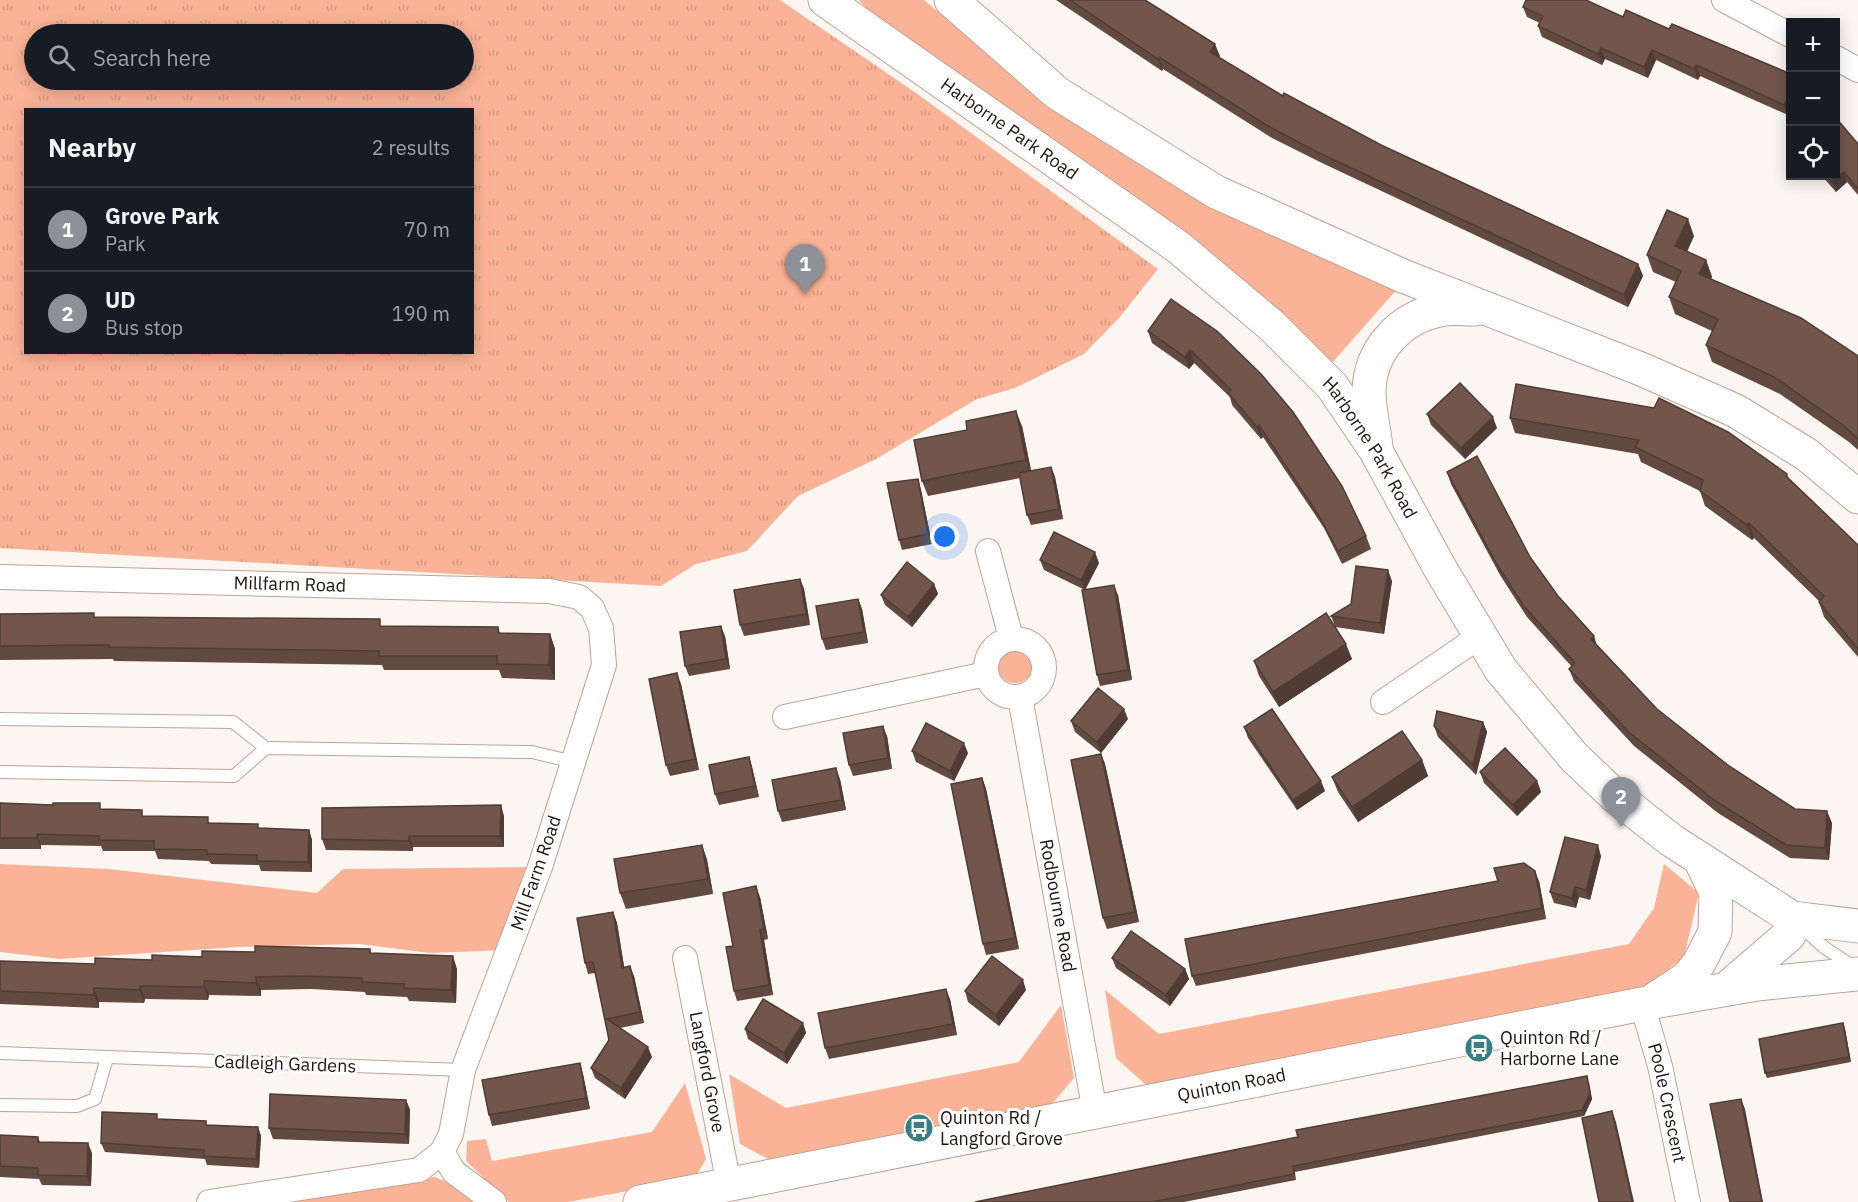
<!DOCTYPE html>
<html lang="en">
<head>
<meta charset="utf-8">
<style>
  body { margin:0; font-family:"IBM Plex Sans",sans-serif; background:#20242c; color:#f1f3f6 }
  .controls { position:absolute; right:18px; top:18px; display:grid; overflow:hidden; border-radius:0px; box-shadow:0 3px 15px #0003 }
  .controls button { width:54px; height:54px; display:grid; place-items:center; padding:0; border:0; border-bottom:2px solid #363941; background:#171b24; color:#f1f3f6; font:30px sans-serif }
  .you { position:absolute; left:945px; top:537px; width:21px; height:21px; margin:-15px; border:4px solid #fff; border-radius:50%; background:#1a73e8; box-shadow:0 0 0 9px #1a73e833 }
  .badge { display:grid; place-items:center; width:39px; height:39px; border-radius:50%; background:#8c9099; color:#fff; font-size:20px; font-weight:700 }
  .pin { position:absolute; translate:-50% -50px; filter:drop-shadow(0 2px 3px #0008) }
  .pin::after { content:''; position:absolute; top:32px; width:21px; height:18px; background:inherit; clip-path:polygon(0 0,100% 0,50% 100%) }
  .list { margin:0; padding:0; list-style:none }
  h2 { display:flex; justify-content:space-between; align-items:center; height:78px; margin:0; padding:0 24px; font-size:26px }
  h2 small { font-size:20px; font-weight:400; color:#9ea1a6 }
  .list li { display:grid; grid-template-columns:39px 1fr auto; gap:18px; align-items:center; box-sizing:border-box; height:84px; padding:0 24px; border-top:2px solid #363941 }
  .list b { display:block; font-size:22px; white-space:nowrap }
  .list p { margin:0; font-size:20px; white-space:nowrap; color:#9ea1a6 }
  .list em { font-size:20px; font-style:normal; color:#9ea1a6 }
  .icon { flex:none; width:33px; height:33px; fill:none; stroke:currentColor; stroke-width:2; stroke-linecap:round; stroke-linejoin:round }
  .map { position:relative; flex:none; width:1858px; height:1202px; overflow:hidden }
  .search { position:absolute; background:#171b24; box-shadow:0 3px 15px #0003; left:24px; top:24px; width:450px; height:66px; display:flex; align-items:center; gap:15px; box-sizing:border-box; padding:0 21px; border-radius:33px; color:#9ea1a6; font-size:22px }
  .panel { position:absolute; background:#171b24; box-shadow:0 3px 15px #0003; left:24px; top:108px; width:450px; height:246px; border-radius:0px }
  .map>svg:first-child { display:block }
  .grass { fill:#fab396 }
  .park { fill:url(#park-tufts); fill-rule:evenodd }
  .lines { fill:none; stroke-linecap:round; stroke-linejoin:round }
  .lane-casing { stroke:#c1a296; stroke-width:14 }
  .street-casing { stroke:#c1a296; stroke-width:26 }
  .secondary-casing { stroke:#c1a296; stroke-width:35 }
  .primary-casing { stroke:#c1a296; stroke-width:35 }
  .lane { stroke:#fff; stroke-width:12 }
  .street { stroke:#fff; stroke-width:24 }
  .secondary { stroke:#fff; stroke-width:33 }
  .primary { stroke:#fff; stroke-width:33 }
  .wall { fill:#624a40 }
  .shaded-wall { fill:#503c34 }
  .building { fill:#72564b; stroke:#503c34; stroke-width:1.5 }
  .labels { text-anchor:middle; stroke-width:6; stroke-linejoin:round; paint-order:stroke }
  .street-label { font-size:18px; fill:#201510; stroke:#fff }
  .poi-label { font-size:18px; fill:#201510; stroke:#fff; text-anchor:start }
</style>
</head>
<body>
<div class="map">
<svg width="1858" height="1202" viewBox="0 0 1858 1202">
  <defs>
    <pattern id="park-tufts" width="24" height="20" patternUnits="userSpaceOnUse" patternTransform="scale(1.5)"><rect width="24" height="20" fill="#fab396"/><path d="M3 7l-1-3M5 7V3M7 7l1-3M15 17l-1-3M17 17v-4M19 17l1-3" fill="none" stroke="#d69980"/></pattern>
  </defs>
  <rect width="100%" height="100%" fill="#fcf6f3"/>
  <g class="grass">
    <polygon points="859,0 924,0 1003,66 1399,287 1332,363 1195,242 871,14"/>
    <circle cx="1015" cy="665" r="18"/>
    <polygon points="0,864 109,869 317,893 343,869 540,867 509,950 429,953 360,944 238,947 60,959 0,952"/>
    <polygon points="1664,864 1699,893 1684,957 1646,986 1501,1019 1146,1085 1116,1058 1105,990 1159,1034 1629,944 1654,908"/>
    <polygon points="1061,1005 1074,1078 1051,1105 770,1160 740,1144 729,1074 786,1108 1019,1062"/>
    <polygon points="685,1083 706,1159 694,1179 568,1202 509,1202 466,1161 467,1141 486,1139 492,1161 652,1132"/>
    <polygon points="435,1177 451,1184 479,1202 270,1202"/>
  </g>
  <path class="park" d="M 0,0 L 780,0 L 916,93 L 1158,269 L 1119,318 L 1084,354 L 1015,388 L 977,399 L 876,459 L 798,496 L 747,551 L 696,564 L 661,586 L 0,548 ZM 34,34 L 464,34 L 464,80 L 34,80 ZM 26,110 L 472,110 L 472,352 L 26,352 Z"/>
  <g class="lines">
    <g class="lane-casing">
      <g id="lane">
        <polyline points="0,719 233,722 266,748"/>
        <polyline points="0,772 234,776 266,748 532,752 574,762"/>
        <polyline points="1801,927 1825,948 1854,967"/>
        <polyline points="0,1053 463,1070"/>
        <polyline points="0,1105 77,1106 95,1099 107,1058"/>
      </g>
    </g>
    <g class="street-casing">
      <g id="street">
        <polyline points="1724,0 1790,35"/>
        <polyline points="1836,58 1858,70"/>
        <polyline points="988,551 1011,638"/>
        <path id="s1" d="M 0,577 L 549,591 L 579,597 L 592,608 L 601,628 L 604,665 L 540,867 L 463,1070 L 451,1134 L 442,1152 L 419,1170 L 209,1202"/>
        <circle cx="1015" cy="668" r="29"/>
        <path id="s2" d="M 1020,697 L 1095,1112"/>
        <polyline points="1383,702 1479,637"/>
        <polyline points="785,717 986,674"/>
        <path id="s3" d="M 685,958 L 729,1185"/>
        <path id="s4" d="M 1642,1004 L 1660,1066 L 1688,1202"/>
        <polyline points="442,1152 454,1172 494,1202"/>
      </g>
    </g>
    <g class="secondary-casing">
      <g id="secondary">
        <polyline points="1726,989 1789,935 1792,918"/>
        <polyline points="1655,999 1687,978 1699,963 1715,932 1716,893 1700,859"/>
        <path id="s5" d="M 640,1202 L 1642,1004 L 1757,984 L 1858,974"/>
      </g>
    </g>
    <g class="primary-casing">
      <g id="primary">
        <path id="s6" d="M 825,0 L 1178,247 L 1271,325 L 1332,386 L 1376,451 L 1441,570 L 1501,670 L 1574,757 L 1614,795 L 1671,840 L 1792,918 L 1858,926"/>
        <polyline points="951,0 1057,93 1216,192 1403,276 1641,369 1736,411 1806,454 1858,497"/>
        <path d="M 1376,447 C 1374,429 1369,409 1369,391 C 1370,350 1400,318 1439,310 C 1450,307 1464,309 1476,309"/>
      </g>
    </g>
    <use href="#lane" class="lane"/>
    <use href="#street" class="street"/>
    <use href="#secondary" class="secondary"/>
    <use href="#primary" class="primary"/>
  </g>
  <g class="wall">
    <polygon points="1056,0 1145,0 1220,56 1219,57 1283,96 1381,145 1638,264 1643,276 1628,307 1322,163 1272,138 1163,69 1162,71"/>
    <polygon points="1523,7 1623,17 1669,29 1791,74 1791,110 1788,115 1700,76 1698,80 1656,60 1648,78 1605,59 1602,65 1542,37 1538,26 1540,23 1527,17"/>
    <polygon points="1858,144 1858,195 1847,182 1836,192 1822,176 1836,176"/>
    <polygon points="1694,236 1687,252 1706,260 1712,277 1711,279 1858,356 1858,450 1849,442 1780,394 1712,362 1706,345 1712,331 1675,314 1669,297 1676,282 1653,272 1647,255"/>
    <polygon points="1171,299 1366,536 1371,549 1342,564 1324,528 1263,437 1261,439 1232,405 1230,397 1194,363 1189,369 1152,343 1148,331"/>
    <polygon points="1516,384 1787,474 1789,479 1858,545 1858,657 1824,617 1819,602 1819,601 1754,538 1752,540 1705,506 1700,491 1641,462 1638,454 1515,433 1510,418"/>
    <polygon points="1427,414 1497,428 1465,459 1431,425"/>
    <polygon points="1022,426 1031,471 1051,467 1055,477 1063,519 1031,525 1027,515 1020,478 928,496 922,481"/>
    <polygon points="1447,472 1530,557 1558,596 1597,645 1657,709 1729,766 1795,809 1832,823 1829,860 1790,858 1718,813 1634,746 1574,681 1569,669 1572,667 1527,617 1500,575 1451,484"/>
    <polygon points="918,479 921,490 932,544 902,550 899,540"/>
    <polygon points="1040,560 1099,563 1085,590 1118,595 1132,680 1100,686 1097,675 1085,590 1044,570"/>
    <polygon points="800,579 804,589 810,625 744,636 740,625"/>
    <polygon points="1392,581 1384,634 1335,627 1352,659 1279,707 1259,676 1254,661 1335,626 1331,616"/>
    <polygon points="934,584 938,594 912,627 885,605 881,595"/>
    <polygon points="858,599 862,609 868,643 826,650 822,639"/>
    <polygon points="0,614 382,626 498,627 500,633 550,634 555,649 555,680 502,678 499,670 384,670 382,665 114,661 113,659 0,660"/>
    <polygon points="725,636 730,669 689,676 685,666"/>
    <polygon points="681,684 699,770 670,776 666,765"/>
    <polygon points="1128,719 1101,753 1075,732 1071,721"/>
    <polygon points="1483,722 1487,732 1476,775 1438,737 1434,726"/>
    <polygon points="1244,727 1325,791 1297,810 1248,738"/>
    <polygon points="887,736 892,769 853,776 849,765"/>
    <polygon points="912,751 968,753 954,781 916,762"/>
    <polygon points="1101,754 1105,764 1139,922 1107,929 1103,918"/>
    <polygon points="749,757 752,767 759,797 719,805 715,794"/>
    <polygon points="1422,760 1428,776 1358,822 1338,792 1332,777"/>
    <polygon points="1480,772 1537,781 1541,792 1517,816 1484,783"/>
    <polygon points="982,778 986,789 1019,949 986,955 983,944"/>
    <polygon points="840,779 846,810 782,822 778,811"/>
    <polygon points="0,803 102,809 144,816 260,828 309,830 312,840 312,872 261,871 259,865 211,864 209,861 158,859 155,851 103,851 101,846 41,845 41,849 0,849"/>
    <polygon points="504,816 504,847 413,847 413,851 326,850 322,839"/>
    <polygon points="702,845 707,860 713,894 626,909 620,893"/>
    <polygon points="1601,856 1590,900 1579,897 1576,908 1554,903 1550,892"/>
    <polygon points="1539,881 1546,919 1196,986 1192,976"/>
    <polygon points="760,897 768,939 764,940 773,995 737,1001 734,991 733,946"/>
    <polygon points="613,912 617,923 624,967 634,976 644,1023 620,1028 652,1057 625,1099 595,1078 591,1068 609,1040 595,973 588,974 585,963"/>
    <polygon points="370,949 371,953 457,969 456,1003 409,1001 407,997 366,995 365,992 311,989 261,990 261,996 209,995 208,1000 145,999 144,1003 99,1002 99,1008 0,1004 0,961 95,964 255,952"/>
    <polygon points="1112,958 1185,969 1189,979 1170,1006 1116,968"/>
    <polygon points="1026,990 999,1026 968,1002 965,991"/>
    <polygon points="950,999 957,1035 829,1059 825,1048"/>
    <polygon points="803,1023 806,1033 787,1064 748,1039 745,1029"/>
    <polygon points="1843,1023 1845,1029 1851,1062 1767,1078 1765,1073"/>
    <polygon points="583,1074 590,1109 492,1126 489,1115"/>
    <polygon points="1589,1082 1592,1099 1584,1116 1295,1172 1296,1180 1184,1202 975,1202"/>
    <polygon points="406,1100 410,1110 409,1144 273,1139 269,1128"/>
    <polygon points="159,1119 206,1121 207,1125 258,1127 261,1136 259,1168 207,1165 205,1159 105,1152 101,1143"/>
    <polygon points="0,1135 38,1137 40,1142 92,1153 91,1186 42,1185 39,1179 0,1177"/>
  </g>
  <g class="shaded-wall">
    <polygon points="1215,44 1220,56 1214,64 1210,52"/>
    <polygon points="1601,48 1605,59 1602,65 1598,54"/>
    <polygon points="1652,50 1656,60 1648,78 1644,67"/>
    <polygon points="1159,57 1163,69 1162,71 1158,59"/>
    <polygon points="1696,65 1700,76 1698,80 1694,69"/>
    <polygon points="1791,91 1791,110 1788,115 1784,105"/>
    <polygon points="1844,172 1847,182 1836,192 1832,182"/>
    <polygon points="1688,219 1694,236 1681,263 1675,246"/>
    <polygon points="1706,260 1712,277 1705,291 1699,274"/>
    <polygon points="1638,264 1643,276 1628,307 1624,295"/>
    <polygon points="1190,350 1194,363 1189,369 1185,357"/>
    <polygon points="1016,411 1022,426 1032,475 1026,460"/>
    <polygon points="1493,417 1497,428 1465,459 1461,448"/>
    <polygon points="1259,425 1263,437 1261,439 1257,427"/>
    <polygon points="1051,467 1055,477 1063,519 1059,509"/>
    <polygon points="918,479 921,490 932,544 928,534"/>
    <polygon points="1749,523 1754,538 1752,540 1747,525"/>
    <polygon points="1095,552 1099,563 1085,590 1081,580"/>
    <polygon points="1388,570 1392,581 1384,634 1380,623"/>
    <polygon points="800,579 804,589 810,625 806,614"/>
    <polygon points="934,584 938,594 912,627 908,617"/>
    <polygon points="1114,585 1118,595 1132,680 1128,670"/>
    <polygon points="858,599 862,609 868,643 864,632"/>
    <polygon points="721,626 725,636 730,669 726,659"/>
    <polygon points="550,634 555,649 555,680 549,665"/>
    <polygon points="1594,636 1598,649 1591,639"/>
    <polygon points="1346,644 1352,659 1279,707 1273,692"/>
    <polygon points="677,673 681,684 699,770 695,759"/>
    <polygon points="1124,709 1128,719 1101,753 1097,742"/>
    <polygon points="1483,722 1487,732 1476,775 1473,765"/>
    <polygon points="883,726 887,736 892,769 888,758"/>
    <polygon points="964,743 968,753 954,781 950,771"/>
    <polygon points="1101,754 1105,764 1139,922 1135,912"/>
    <polygon points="749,757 752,767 759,797 755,786"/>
    <polygon points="1422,760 1428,776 1358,822 1352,807"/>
    <polygon points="836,768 840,779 846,810 842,800"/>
    <polygon points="982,778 986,789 1019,949 1015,938"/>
    <polygon points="1321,781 1325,791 1297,810 1293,800"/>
    <polygon points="1537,781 1541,792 1517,816 1513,805"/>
    <polygon points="501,805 504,816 504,847 500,836"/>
    <polygon points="1827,811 1832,823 1829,860 1825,848"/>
    <polygon points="309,830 312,840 312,872 308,862"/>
    <polygon points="37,834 41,845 41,849 37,838"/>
    <polygon points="409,836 413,847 413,851 409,841"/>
    <polygon points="702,845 707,860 713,894 708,879"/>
    <polygon points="1598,845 1601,856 1590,900 1586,890"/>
    <polygon points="1535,871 1539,881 1546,919 1542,908"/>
    <polygon points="756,886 760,897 768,939 764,929"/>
    <polygon points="1575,887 1579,897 1576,908 1572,898"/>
    <polygon points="613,912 617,923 626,978 622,968"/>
    <polygon points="760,930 764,940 773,995 769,985"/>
    <polygon points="453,956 457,969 456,1003 451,990"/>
    <polygon points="630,966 634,976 644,1023 640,1012"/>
    <polygon points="1185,969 1189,979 1170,1006 1166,995"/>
    <polygon points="256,977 261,990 261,996 256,983"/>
    <polygon points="1023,980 1026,990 999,1026 996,1015"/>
    <polygon points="204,981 209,995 208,1000 204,987"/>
    <polygon points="140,986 145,999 144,1003 140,990"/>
    <polygon points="94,988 99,1002 99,1008 94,995"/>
    <polygon points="946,989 950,999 957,1035 953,1024"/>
    <polygon points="803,1023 806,1033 787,1064 784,1053"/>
    <polygon points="1843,1023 1845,1029 1851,1062 1849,1057"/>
    <polygon points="648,1047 652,1057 625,1099 621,1088"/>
    <polygon points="580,1063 583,1074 590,1109 586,1098"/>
    <polygon points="1587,1076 1592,1099 1584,1116 1582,1110"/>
    <polygon points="1741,1099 1745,1109 1763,1202 1762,1202"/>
    <polygon points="406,1100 410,1110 409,1144 405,1134"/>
    <polygon points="1612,1111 1616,1122 1634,1202 1632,1202"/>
    <polygon points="258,1127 261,1136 259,1168 256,1159"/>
    <polygon points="88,1143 92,1153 91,1186 87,1176"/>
  </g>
  <g class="building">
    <polygon points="1070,0 1145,0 1215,44 1210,52 1283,96 1284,93 1381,145 1638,264 1624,295 1317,152 1268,126 1159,57 1158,59"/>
    <polygon points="1526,0 1586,0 1623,17 1626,10 1669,29 1672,24 1791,74 1791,91 1784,105 1696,65 1694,69 1652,50 1644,67 1601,48 1598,54 1538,26 1543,16 1523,7"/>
    <polygon points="1836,118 1858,144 1858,189 1844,172 1832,182 1827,176 1836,176"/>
    <polygon points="1667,210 1688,219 1675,246 1706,260 1699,274 1801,318 1858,356 1858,439 1843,425 1774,377 1706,345 1718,319 1669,297 1681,271 1647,255"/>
    <polygon points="1171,299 1217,331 1261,374 1293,412 1342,486 1366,536 1338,551 1319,516 1259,425 1257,427 1228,393 1231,390 1190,350 1185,357 1148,331"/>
    <polygon points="1460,383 1493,417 1461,448 1427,414"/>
    <polygon points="1516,384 1654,408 1659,398 1728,432 1787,474 1786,476 1858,545 1858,649 1819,602 1824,596 1749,523 1747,525 1700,491 1703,480 1635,447 1639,440 1510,418"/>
    <polygon points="1016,411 1026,460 922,481 914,440 967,430 966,421"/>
    <polygon points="1477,456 1530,557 1558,596 1594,636 1591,639 1657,709 1729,766 1795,809 1827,811 1825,848 1786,845 1714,800 1630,733 1569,669 1575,663 1523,605 1496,563 1447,472"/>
    <polygon points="1051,467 1059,509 1027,515 1019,473"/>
    <polygon points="918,479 928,534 899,540 887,483"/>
    <polygon points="1054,532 1095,552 1081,580 1040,560"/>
    <polygon points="907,562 934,584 908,617 881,595"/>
    <polygon points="1356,566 1388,570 1380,623 1331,616 1351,604"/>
    <polygon points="800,579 806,614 740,625 734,590"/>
    <polygon points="1114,585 1128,670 1097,675 1082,590"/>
    <polygon points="858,599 864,632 822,639 816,606"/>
    <polygon points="94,613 94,617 380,619 380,626 498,627 498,633 550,634 549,665 497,664 497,656 379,656 379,651 109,647 109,645 0,646 0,614"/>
    <polygon points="1326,613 1346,644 1273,692 1254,661"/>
    <polygon points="721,626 726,659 685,666 680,632"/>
    <polygon points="677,673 695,759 666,765 649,679"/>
    <polygon points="1098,688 1124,709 1097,742 1071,721"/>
    <polygon points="1272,709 1321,781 1293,800 1244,727"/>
    <polygon points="1437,711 1483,722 1473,765 1434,726"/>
    <polygon points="926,723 964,743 950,771 912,751"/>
    <polygon points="883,726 888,758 849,765 843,733"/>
    <polygon points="1402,731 1422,760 1352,807 1332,777"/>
    <polygon points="1505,748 1537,781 1513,805 1480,772"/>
    <polygon points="1101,754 1135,912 1103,918 1071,760"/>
    <polygon points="749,757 755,786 715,794 709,765"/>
    <polygon points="836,768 842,800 778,811 772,780"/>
    <polygon points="982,778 1015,938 983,944 951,784"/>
    <polygon points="0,803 53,805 53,803 100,803 100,809 142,810 142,816 208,817 208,823 258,824 258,828 309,830 308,862 257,861 257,855 207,854 207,850 154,849 154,841 99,840 99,836 37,834 37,838 0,838"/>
    <polygon points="501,805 500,836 409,836 409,841 322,839 322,808"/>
    <polygon points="1565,837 1598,845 1586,890 1575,887 1572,898 1550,892"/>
    <polygon points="702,845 708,879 620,893 614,859"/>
    <polygon points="1524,863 1535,871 1542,908 1192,976 1185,939 1498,881 1494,868"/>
    <polygon points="756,886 764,929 760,930 769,985 734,991 726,947 733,946 723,893"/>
    <polygon points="613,912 622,968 630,966 640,1012 607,1019 648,1047 621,1088 591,1068 609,1040 593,962 585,963 577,918"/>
    <polygon points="1131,931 1185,969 1166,995 1112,958"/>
    <polygon points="255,946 370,949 370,953 453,956 451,990 404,988 404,984 362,982 362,978 306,976 256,977 256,983 204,981 204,987 140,986 140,990 94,988 94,995 0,991 0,961 95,964 95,958 152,960 152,955 202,957 202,951 255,952"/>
    <polygon points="992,956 1023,980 996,1015 965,991"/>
    <polygon points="946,989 953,1024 825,1048 818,1013"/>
    <polygon points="763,999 803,1023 784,1053 745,1029"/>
    <polygon points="1843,1023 1849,1057 1765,1073 1759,1039"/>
    <polygon points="580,1063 586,1098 489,1115 482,1080"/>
    <polygon points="1587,1076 1590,1093 1582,1110 1293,1166 1294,1174 1152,1202 975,1202 1298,1137 1296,1130"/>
    <polygon points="270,1094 406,1100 405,1134 269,1128"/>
    <polygon points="1741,1099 1762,1202 1730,1202 1710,1104"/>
    <polygon points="1612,1111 1630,1190 1632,1202 1599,1202 1582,1118"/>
    <polygon points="102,1112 157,1114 157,1119 206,1121 206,1125 258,1127 256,1159 204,1156 204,1150 101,1143"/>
    <polygon points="0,1135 38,1137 38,1142 88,1143 87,1176 38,1175 38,1168 0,1166"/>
  </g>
  <defs>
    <g id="bus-disc" transform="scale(1.5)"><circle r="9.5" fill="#367f83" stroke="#fff"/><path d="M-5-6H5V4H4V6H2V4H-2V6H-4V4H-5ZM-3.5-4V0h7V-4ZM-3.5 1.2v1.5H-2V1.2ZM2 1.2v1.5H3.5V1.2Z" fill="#fff"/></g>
  </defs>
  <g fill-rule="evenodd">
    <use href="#bus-disc" x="1479" y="1048"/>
    <use href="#bus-disc" x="919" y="1128"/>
  </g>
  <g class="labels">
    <g class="street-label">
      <text dy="6" stroke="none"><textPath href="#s6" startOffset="225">Harborne Park Road</textPath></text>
      <text dy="6" stroke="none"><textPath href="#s6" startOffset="711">Harborne Park Road</textPath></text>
      <text dy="6" stroke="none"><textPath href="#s1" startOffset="290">Millfarm Road</textPath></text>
      <text transform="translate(536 873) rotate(-71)" y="6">Mill Farm Road</text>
      <text dy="6" stroke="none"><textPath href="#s2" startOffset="212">Rodbourne Road</textPath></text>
      <text transform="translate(285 1064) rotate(2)" y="6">Cadleigh Gardens</text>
      <text dy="6" stroke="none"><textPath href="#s3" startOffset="116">Langford Grove</textPath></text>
      <text dy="6" stroke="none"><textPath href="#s5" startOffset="603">Quinton Road</textPath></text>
      <text dy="6" stroke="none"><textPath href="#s4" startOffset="102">Poole Crescent</textPath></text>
    </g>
    <g class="poi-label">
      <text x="1500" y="1044">Quinton Rd /<tspan x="1500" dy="21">Harborne Lane</tspan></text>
      <text x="940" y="1124">Quinton Rd /<tspan x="940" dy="21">Langford Grove</tspan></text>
    </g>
  </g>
</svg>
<div class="controls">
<button>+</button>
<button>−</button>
<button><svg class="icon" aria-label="locate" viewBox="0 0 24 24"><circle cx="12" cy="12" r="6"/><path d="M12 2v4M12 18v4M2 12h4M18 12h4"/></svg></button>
</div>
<div class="you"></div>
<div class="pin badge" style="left:805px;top:294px">1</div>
<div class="pin badge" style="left:1621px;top:827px">2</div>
<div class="search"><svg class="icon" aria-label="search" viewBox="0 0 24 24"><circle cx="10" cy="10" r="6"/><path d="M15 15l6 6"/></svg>Search here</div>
<section class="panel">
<h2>Nearby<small>2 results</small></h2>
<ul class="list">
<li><span class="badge">1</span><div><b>Grove Park</b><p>Park</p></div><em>70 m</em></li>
<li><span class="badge">2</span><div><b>UD</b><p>Bus stop</p></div><em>190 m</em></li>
</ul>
</section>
</div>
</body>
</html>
